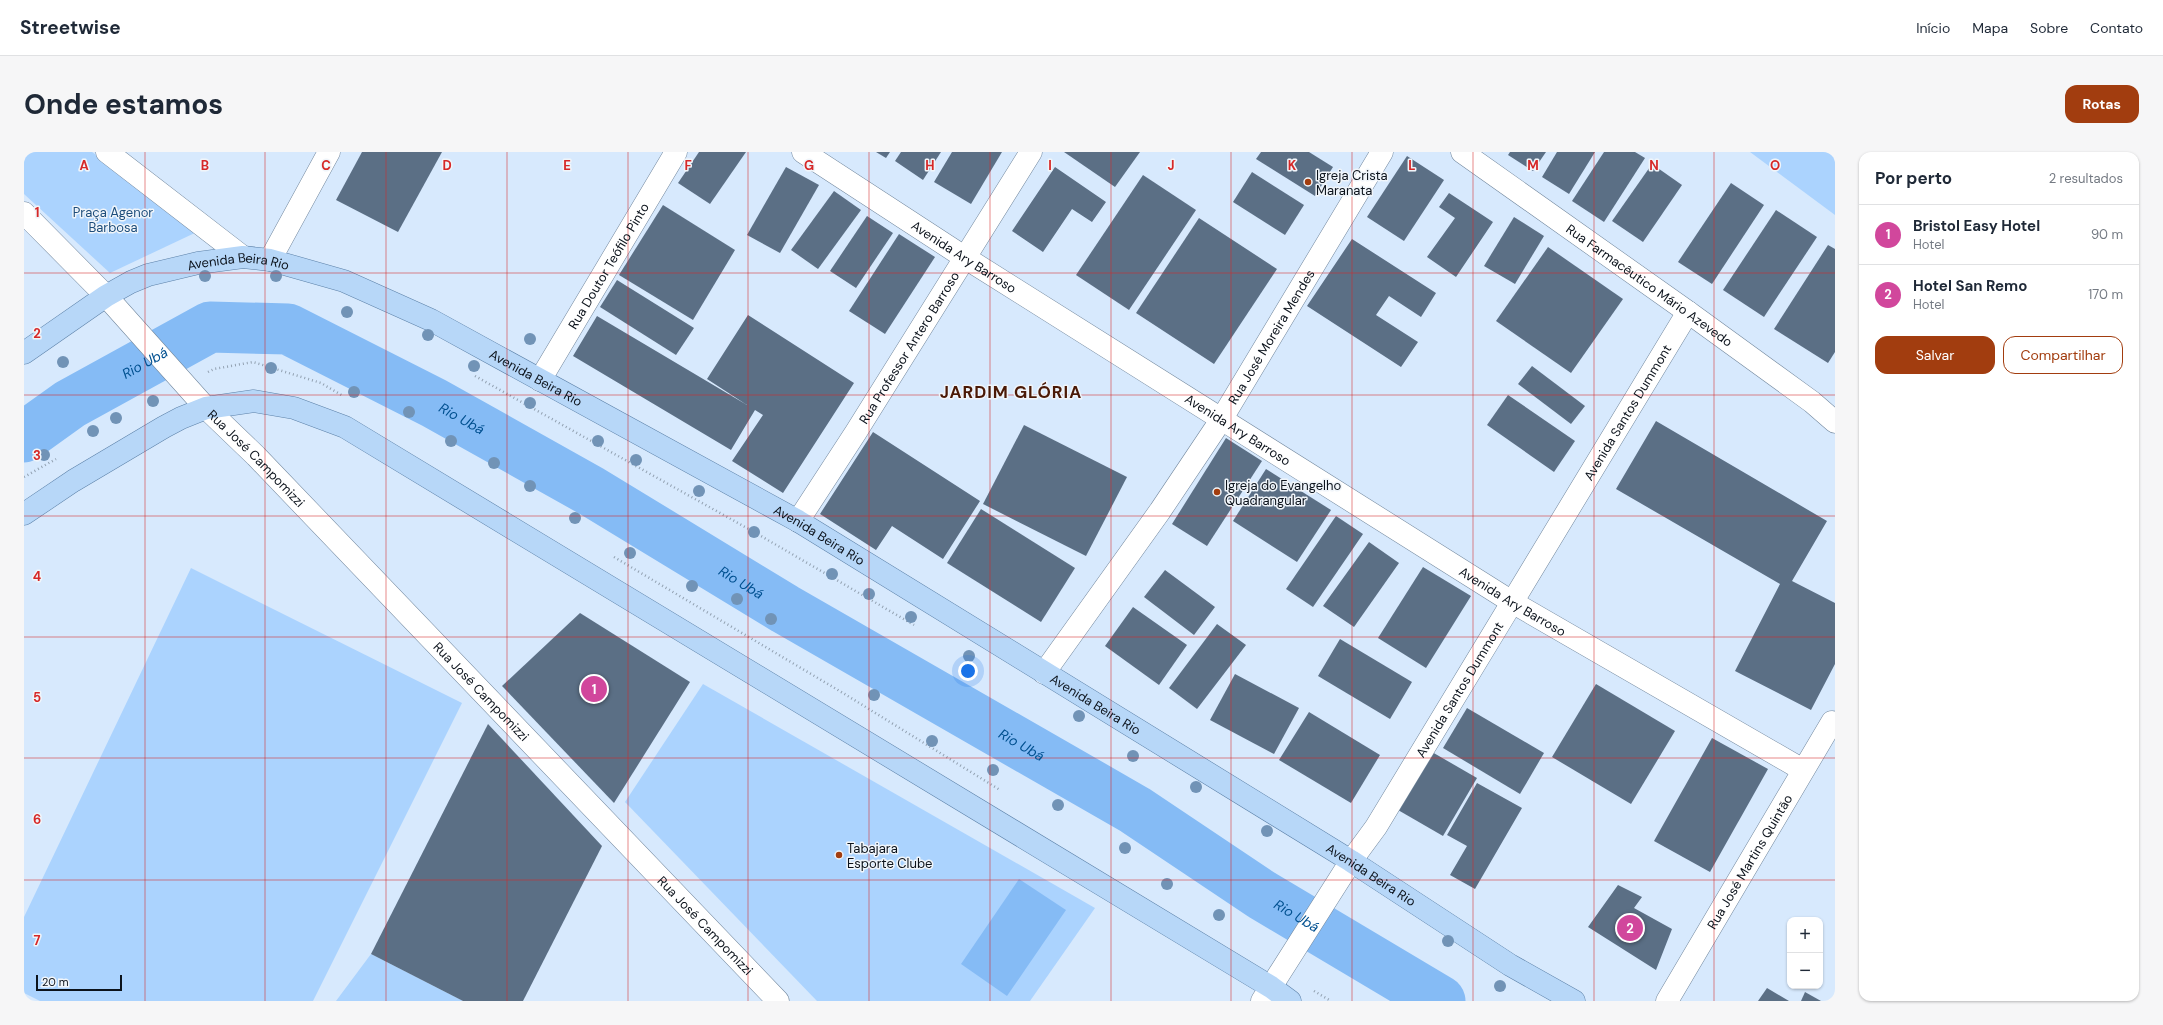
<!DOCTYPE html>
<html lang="pt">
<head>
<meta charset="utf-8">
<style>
  body { margin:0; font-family:"DM Sans",sans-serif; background:#f6f6f7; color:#1f2937 }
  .controls { position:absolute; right:12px; bottom:12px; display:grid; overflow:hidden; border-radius:8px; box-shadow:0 1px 3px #0004 }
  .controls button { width:36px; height:36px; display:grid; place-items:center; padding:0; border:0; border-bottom:1px solid #e0e1e3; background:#fff; color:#1f2937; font:20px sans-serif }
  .scale { position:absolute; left:12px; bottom:10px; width:86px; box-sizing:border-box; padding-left:4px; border:2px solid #0c131c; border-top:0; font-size:11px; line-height:14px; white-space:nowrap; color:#0c131c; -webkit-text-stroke:3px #f0f5fa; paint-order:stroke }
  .you { position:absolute; left:944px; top:519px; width:14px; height:14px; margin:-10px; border:3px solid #fff; border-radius:50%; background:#1a73e8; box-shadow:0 0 0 6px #1a73e833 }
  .badge { display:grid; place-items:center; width:26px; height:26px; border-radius:50%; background:#a23d0f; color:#fff; font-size:13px; font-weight:700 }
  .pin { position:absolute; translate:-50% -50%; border:2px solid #fff; box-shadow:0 1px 4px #0006 }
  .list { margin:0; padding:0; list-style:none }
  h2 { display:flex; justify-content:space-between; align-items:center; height:52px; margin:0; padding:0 16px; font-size:17px }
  h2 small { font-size:13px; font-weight:400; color:#747a83 }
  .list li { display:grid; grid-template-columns:26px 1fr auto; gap:12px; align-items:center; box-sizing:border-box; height:60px; padding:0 16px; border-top:1px solid #e0e1e3 }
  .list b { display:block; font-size:15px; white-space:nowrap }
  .list p { margin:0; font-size:13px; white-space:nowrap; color:#747a83 }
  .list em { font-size:13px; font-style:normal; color:#747a83 }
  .actions { display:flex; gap:8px; padding:12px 16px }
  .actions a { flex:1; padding:9px 0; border:1px solid #a23d0f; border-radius:12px; text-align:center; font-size:14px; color:#a23d0f }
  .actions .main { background:#a23d0f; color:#fff }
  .map { position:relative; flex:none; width:1811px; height:849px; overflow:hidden; border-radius:12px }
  header { display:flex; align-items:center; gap:24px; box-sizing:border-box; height:56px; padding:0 20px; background:#fff; border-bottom:1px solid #e0e1e3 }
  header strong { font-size:19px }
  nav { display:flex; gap:22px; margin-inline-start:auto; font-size:14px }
  .intro { display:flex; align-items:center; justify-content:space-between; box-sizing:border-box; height:96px; padding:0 24px }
  h1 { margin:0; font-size:28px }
  .button { padding:10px 18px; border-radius:12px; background:#a23d0f; color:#fff; font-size:14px; font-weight:700 }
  main { display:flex; gap:24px; padding:0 24px }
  aside { flex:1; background:#fff; border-radius:12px; box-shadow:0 1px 3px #0004 }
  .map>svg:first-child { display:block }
  .green { fill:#abd3fe }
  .water { fill:#85bbf5 }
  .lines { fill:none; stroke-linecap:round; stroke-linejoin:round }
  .river { stroke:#85bbf5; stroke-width:51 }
  .building { fill:#5b6f85 }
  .minor-casing { stroke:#73889e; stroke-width:23 }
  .major-casing { stroke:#5c81a8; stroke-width:23 }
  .path { stroke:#92a1b1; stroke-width:2.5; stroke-dasharray:1 3; stroke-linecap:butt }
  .minor { stroke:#fff; stroke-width:22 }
  .major { stroke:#b7d7f8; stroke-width:22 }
  .tree { fill:#7193b6 }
  .grid { fill:none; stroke:#d62828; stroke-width:1; stroke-opacity:0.55 }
  .poi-dot { fill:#a23d0f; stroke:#f0f5fa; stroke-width:1.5 }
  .labels { text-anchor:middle; stroke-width:3; stroke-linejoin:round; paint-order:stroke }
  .poi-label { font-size:13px; fill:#0c131c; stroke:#f0f5fa; text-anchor:start }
  .park-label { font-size:13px; fill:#1d4d7b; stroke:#f0f5fa }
  .street-label { font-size:13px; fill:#0c131c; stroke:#f0f5fa }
  .water-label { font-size:14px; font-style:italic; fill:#005090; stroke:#f0f5fa }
  .district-label { font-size:17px; font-weight:bold; letter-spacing:1px; fill:#4a1906; stroke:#f0f5fa }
  .grid-label { font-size:13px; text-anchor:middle; font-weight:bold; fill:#d62828; stroke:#f0f5fa; stroke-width:3; stroke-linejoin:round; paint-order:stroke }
</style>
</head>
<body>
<header>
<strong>Streetwise</strong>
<nav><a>Início</a><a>Mapa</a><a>Sobre</a><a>Contato</a></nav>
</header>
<div class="intro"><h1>Onde estamos</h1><a class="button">Rotas</a></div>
<main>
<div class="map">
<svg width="1811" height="849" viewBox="0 0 1811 849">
  <rect width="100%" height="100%" fill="#d7e9fd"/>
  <g class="green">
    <polygon points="4,0 68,0 175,79 86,121 0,42 0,5"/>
    <polygon points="1726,0 1811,0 1811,63"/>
    <polygon points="167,416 438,551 289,849 16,849 0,841 0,765"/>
    <polygon points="679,532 1071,756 1006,849 793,849 601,650"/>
    <polygon points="347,802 439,849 312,849"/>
  </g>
  <polygon class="water" points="995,727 1042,758 983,844 937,812"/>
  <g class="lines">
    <path class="river" id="s1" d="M 0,285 L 46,252 L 186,175 L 264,177 L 410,251 L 567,339 L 761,457 L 1111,658 L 1238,743 L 1416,849"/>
  </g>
  <g class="building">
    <polygon points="338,0 418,0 374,80 312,48"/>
    <polygon points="675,0 722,0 686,52 654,31"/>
    <polygon points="852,0 866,0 862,6"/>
    <polygon points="877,0 917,0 899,28 871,9"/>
    <polygon points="928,0 978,0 947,52 910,30"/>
    <polygon points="1040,0 1116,0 1091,35"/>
    <polygon points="1237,0 1285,0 1309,15 1291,44 1232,7"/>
    <polygon points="1486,0 1522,0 1509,19 1484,3"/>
    <polygon points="1533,0 1571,0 1545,42 1518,25"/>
    <polygon points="1580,0 1611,0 1621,6 1580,70 1548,49"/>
    <polygon points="1383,4 1420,28 1380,89 1343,65"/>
    <polygon points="1628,12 1658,33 1619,90 1588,69"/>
    <polygon points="762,15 795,33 756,101 723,83"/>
    <polygon points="1031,15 1082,50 1068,70 1048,57 1019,100 988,79"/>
    <polygon points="1228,20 1280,53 1261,83 1209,50"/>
    <polygon points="1119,23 1172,58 1105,158 1052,123"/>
    <polygon points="1707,31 1740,53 1688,132 1654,110"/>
    <polygon points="810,39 837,58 794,117 767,98"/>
    <polygon points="1425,41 1469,70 1432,125 1403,105 1431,66 1415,55"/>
    <polygon points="639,53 711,98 669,168 595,123"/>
    <polygon points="1752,58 1793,85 1740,165 1699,138"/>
    <polygon points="843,64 869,81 832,136 806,119"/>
    <polygon points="1490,65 1520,84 1491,132 1460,114"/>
    <polygon points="1175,66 1253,117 1190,212 1112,161"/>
    <polygon points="875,82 911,105 861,182 825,159"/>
    <polygon points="1328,87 1412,141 1397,165 1365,144 1352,163 1394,190 1377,215 1283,154"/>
    <polygon points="1804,93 1811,97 1811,200 1804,211 1750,177"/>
    <polygon points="1524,95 1599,147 1547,221 1472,169"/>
    <polygon points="593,128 670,176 652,203 576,155"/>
    <polygon points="724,163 830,231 759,341 708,309 739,263 731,258 707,298 549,204 573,164 723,253 683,227"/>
    <polygon points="1508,214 1561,254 1547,272 1494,232"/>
    <polygon points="1484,243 1551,289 1530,320 1463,273"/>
    <polygon points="1632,269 1803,369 1768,429 1811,451 1811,512 1787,558 1711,519 1756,432 1592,337"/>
    <polygon points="1000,273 1103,325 1062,404 959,352"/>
    <polygon points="849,280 956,349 919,407 868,374 852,398 796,362"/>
    <polygon points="1202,286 1238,309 1183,394 1148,372"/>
    <polygon points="1242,317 1307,358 1273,410 1209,369"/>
    <polygon points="957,357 1051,416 1017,470 923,411"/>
    <polygon points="1312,364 1339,382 1289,455 1262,437"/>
    <polygon points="1345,390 1375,411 1330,475 1299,454"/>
    <polygon points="1399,415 1447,444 1402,516 1354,486"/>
    <polygon points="1141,418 1191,455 1170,483 1120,445"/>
    <polygon points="1109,455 1163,493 1135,533 1081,494"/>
    <polygon points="556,461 666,530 590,651 478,534"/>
    <polygon points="1193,472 1222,493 1173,557 1145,536"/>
    <polygon points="1316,487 1388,530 1366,567 1294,524"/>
    <polygon points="1211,522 1275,556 1250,602 1186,568"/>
    <polygon points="1572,532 1651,579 1607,652 1528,605"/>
    <polygon points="1443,556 1520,601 1496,642 1419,596"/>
    <polygon points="1285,560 1356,603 1327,651 1255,608"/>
    <polygon points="464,572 578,694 499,849 439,849 347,802"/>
    <polygon points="1688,586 1744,617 1686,720 1630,689"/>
    <polygon points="1408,600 1453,626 1419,684 1374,658"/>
    <polygon points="1453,631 1498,656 1451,737 1426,723 1443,694 1423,683"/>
    <polygon points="1594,733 1618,745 1610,756 1648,777 1632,818 1564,775"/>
    <polygon points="1743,836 1765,849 1734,849"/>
    <polygon points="1781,840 1797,849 1777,849"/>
  </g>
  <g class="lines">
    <g class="minor-casing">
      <g id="minor">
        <polyline points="83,0 219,105"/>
        <path id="s2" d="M 779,0 L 940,105 L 1488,450 L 1779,618"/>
        <path id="s3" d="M 1438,0 L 1664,160 L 1788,250 L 1811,270"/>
        <path id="s4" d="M 0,61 L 82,144 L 182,256 L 232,304 L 754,849"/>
        <polyline points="246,108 305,0"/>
        <path id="s5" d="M 516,228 L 652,0"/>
        <path id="s6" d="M 774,369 L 832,280 L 1007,0"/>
        <path id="s7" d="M 1020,521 L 1136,359 L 1197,268 L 1358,0"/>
        <path id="s8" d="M 1238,849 L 1327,709 L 1352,675 L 1664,160"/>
        <path id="s9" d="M 1643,849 L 1808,570"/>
      </g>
    </g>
    <g class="major-casing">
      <g id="major">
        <path id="s10" d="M 0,201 L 82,144 L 107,130 L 124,123 L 174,111 L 219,105 L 246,108 L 320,129 L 407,168 L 774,369 L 1327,709 L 1486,813 L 1550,849"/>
        <polyline points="0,362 49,329 140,275 157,266 182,256 230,249 270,256 321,275 1247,835 1266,849"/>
      </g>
    </g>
    <g class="path">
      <polyline points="184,220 190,217 229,210 297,231 319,244"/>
      <polyline points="451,224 730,380 890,473"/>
      <polyline points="0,325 32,307"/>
      <polyline points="590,405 819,541 976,638"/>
      <polyline points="1290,839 1307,849"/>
    </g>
    <use href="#minor" class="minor"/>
    <use href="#major" class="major"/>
  </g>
  <g class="tree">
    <circle cx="181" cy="124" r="6"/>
    <circle cx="252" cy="124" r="6"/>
    <circle cx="323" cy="160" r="6"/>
    <circle cx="404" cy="183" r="6"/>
    <circle cx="506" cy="187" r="6"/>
    <circle cx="39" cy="210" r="6"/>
    <circle cx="450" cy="214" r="6"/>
    <circle cx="247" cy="216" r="6"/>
    <circle cx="330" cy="240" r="6"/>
    <circle cx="129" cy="249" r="6"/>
    <circle cx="506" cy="251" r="6"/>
    <circle cx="385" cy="260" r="6"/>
    <circle cx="92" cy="266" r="6"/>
    <circle cx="69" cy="279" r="6"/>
    <circle cx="427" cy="289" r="6"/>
    <circle cx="574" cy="289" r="6"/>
    <circle cx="20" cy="303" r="6"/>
    <circle cx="612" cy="308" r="6"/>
    <circle cx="470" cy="311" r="6"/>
    <circle cx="506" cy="334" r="6"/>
    <circle cx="675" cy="339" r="6"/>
    <circle cx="551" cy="366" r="6"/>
    <circle cx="730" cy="380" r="6"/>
    <circle cx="606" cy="401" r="6"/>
    <circle cx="808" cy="422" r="6"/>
    <circle cx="668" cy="434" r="6"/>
    <circle cx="845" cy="442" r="6"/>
    <circle cx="713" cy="447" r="6"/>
    <circle cx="887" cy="465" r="6"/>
    <circle cx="747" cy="467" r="6"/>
    <circle cx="945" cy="504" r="6"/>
    <circle cx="850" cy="543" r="6"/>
    <circle cx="1055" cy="564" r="6"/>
    <circle cx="908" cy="589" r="6"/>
    <circle cx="1109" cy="604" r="6"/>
    <circle cx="969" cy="618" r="6"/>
    <circle cx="1172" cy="635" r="6"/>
    <circle cx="1034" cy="653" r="6"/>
    <circle cx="1243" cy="679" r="6"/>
    <circle cx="1101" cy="696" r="6"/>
    <circle cx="1143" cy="732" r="6"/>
    <circle cx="1195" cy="763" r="6"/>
    <circle cx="1424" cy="789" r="6"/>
    <circle cx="1476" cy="834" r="6"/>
  </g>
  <path class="grid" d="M 121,0 L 121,849M 241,0 L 241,849M 362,0 L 362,849M 483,0 L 483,849M 604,0 L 604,849M 724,0 L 724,849M 845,0 L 845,849M 966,0 L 966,849M 1087,0 L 1087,849M 1207,0 L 1207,849M 1328,0 L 1328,849M 1449,0 L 1449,849M 1570,0 L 1570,849M 1690,0 L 1690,849M 0,121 L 1811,121M 0,243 L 1811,243M 0,364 L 1811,364M 0,485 L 1811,485M 0,606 L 1811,606M 0,728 L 1811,728"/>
  <g class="poi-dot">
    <circle cx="1284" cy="30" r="4"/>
    <circle cx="1193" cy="340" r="4"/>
    <circle cx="815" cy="703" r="4"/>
  </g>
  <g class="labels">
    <g class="poi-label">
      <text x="1292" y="28">Igreja Crista<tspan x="1292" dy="15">Maranata</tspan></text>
      <text x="1201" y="338">Igreja do Evangelho<tspan x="1201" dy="15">Quadrangular</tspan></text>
      <text x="823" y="701">Tabajara<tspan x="823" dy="15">Esporte Clube</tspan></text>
    </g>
    <g class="park-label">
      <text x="89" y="65">Praça Agenor<tspan x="89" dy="15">Barbosa</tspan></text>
    </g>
    <g class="street-label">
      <text dy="5" stroke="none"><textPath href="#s2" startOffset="192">Avenida Ary Barroso</textPath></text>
      <text dy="5" stroke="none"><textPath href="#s5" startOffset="133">Rua Doutor Teófilo Pinto</textPath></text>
      <text dy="5" stroke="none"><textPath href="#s10" startOffset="239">Avenida Beira Rio</textPath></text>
      <text dy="5" stroke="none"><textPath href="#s3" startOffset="230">Rua Farmacêutico Mário Azevedo</textPath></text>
      <text dy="5" stroke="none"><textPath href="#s7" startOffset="406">Rua José Moreira Mendes</textPath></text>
      <text dy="5" stroke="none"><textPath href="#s6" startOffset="206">Rua Professor Antero Barroso</textPath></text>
      <text dy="5" stroke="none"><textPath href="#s10" startOffset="563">Avenida Beira Rio</textPath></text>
      <text dy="5" stroke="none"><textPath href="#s8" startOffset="693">Avenida Santos Dummont</textPath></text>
      <text dy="5" stroke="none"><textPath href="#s2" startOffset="516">Avenida Ary Barroso</textPath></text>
      <text dy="5" stroke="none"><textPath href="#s4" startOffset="338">Rua José Campomizzi</textPath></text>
      <text dy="5" stroke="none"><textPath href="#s10" startOffset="887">Avenida Beira Rio</textPath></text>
      <text dy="5" stroke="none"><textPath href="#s2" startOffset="840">Avenida Ary Barroso</textPath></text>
      <text dy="5" stroke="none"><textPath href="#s8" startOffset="369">Avenida Santos Dummont</textPath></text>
      <text dy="5" stroke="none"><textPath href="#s4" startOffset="662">Rua José Campomizzi</textPath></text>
      <text dy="5" stroke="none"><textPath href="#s10" startOffset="1211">Avenida Beira Rio</textPath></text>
      <text dy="5" stroke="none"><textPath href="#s9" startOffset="162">Rua José Martins Quintão</textPath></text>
      <text dy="5" stroke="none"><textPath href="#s10" startOffset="1535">Avenida Beira Rio</textPath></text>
      <text dy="5" stroke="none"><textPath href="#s4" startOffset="986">Rua José Campomizzi</textPath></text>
    </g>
    <g class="water-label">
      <text dy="5" stroke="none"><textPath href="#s1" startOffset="142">Rio Ubá</textPath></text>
      <text dy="5" stroke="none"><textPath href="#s1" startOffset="490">Rio Ubá</textPath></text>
      <text dy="5" stroke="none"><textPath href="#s1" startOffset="814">Rio Ubá</textPath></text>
      <text dy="5" stroke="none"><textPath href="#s1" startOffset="1138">Rio Ubá</textPath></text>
      <text dy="5" stroke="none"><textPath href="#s1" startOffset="1462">Rio Ubá</textPath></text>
    </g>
    <g class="district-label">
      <text x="987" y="246">JARDIM GLÓRIA</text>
    </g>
  </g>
  <g class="grid-label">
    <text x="60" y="18">A</text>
    <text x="181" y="18">B</text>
    <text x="302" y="18">C</text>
    <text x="423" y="18">D</text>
    <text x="543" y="18">E</text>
    <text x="664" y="18">F</text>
    <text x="785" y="18">G</text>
    <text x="906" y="18">H</text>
    <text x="1026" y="18">I</text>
    <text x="1147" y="18">J</text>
    <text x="1268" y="18">K</text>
    <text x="1388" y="18">L</text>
    <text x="1509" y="18">M</text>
    <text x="1630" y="18">N</text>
    <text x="1751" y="18">O</text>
    <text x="13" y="65">1</text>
    <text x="13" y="186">2</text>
    <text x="13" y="308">3</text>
    <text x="13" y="429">4</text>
    <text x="13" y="550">5</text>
    <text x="13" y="672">6</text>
    <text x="13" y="793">7</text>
  </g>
</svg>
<div class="controls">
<button>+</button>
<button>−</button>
</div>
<div class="scale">20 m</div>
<div class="you"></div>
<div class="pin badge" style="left:570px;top:537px;background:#d1479c">1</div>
<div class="pin badge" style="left:1606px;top:776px;background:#d1479c">2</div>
</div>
<aside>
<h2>Por perto<small>2 resultados</small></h2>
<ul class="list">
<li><span class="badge" style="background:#d1479c">1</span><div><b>Bristol Easy Hotel</b><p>Hotel</p></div><em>90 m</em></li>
<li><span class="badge" style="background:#d1479c">2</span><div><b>Hotel San Remo</b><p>Hotel</p></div><em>170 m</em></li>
</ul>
<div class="actions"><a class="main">Salvar</a><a>Compartilhar</a></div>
</aside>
</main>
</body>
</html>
